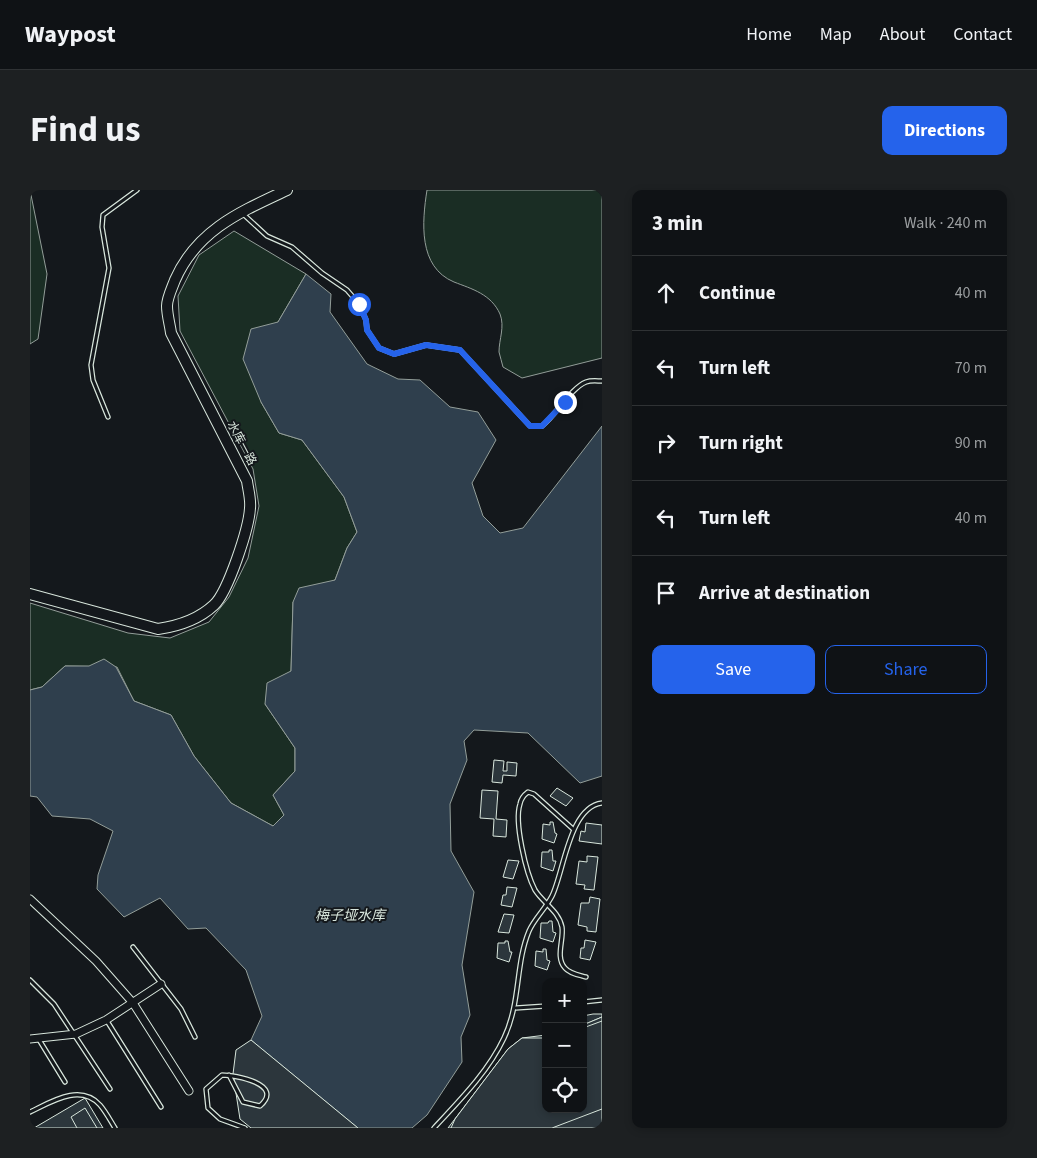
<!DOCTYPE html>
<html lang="en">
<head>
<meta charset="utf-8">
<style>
  body { margin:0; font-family:"Source Sans 3","Noto Sans SC",sans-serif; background:#1d2022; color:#f1f3f6 }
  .controls { position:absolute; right:15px; bottom:15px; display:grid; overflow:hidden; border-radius:10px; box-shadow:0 2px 8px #0003 }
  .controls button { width:45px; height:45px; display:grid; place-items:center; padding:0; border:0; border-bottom:1px solid #2f3234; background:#0f1215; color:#f1f3f6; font:25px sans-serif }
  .stop { position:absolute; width:15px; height:15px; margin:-11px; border:4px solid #2563eb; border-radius:50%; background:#fff }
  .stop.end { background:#2563eb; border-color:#fff; box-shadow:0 1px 5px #0008 }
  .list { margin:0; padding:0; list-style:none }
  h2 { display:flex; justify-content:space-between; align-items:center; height:65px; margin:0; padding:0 20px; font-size:21px }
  h2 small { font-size:16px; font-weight:400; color:#9b9ea0 }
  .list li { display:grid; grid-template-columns:32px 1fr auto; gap:15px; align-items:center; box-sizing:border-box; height:75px; padding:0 20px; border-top:1px solid #2f3234 }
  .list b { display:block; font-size:19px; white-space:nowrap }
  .list em { font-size:16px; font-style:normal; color:#9b9ea0 }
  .actions { display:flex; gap:10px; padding:15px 20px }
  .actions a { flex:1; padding:11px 0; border:1px solid #2563eb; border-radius:10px; text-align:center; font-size:18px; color:#2563eb }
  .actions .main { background:#2563eb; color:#fff }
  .icon { flex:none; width:28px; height:28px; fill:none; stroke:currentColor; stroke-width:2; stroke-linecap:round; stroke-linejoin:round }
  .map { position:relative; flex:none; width:572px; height:938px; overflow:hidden; border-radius:10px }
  header { display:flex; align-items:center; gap:30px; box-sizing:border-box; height:70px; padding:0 25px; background:#0f1215; border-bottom:1px solid #2f3234 }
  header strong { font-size:24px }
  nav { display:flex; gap:28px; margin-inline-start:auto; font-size:18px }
  .intro { display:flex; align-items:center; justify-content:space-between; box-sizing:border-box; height:120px; padding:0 30px }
  h1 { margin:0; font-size:35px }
  .button { padding:12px 22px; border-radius:10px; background:#2563eb; color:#fff; font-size:18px; font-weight:700 }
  main { display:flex; gap:30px; padding:0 30px }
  aside { flex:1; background:#0f1215; border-radius:10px; box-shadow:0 2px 8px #0003 }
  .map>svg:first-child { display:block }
  .green { fill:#1a2d24; stroke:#939e99 }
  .water { fill:#2f3f4d; stroke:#939e99 }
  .building { fill:#2c363c; stroke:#d8e6dc }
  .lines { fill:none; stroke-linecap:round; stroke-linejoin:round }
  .lane-casing { stroke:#d8e6dc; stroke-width:5.5 }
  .street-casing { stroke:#d8e6dc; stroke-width:9 }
  .secondary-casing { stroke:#d8e6dc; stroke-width:12 }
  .lane { stroke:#14181c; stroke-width:3 }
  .street { stroke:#14181c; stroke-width:7 }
  .secondary { stroke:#14181c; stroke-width:10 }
  .route { stroke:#2563eb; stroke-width:6 }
  .labels { text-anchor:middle; stroke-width:4; stroke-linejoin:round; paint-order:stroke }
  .street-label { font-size:12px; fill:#d8e6dc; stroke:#14181c }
  .water-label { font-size:14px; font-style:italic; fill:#d8e6dc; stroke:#14181c }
</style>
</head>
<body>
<header>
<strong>Waypost</strong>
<nav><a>Home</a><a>Map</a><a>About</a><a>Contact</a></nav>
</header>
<div class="intro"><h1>Find us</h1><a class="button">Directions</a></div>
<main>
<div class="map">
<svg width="572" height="938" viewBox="0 0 572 938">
  <rect width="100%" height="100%" fill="#14181c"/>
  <g class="green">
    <polygon points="0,0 17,84 8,149 0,154"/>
    <path d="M 397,0 L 572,0 L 572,168 L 492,188 L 473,177 C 472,172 470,167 469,162 C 469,149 475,137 470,124 C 461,104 442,99 424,92 C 388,77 392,32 397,0 Z"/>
    <polygon points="204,41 276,84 248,132 231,212 249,243 272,250 314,307 327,342 317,358 305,390 263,412 261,482 235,514 265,558 265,581 243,605 254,625 243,636 201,613 164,566 141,525 104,511 87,477 35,476 12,497 0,500 0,413 98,443 140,448 179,432 199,407 218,368 229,316 223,279 150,141 148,106 169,65"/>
  </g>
  <polygon class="water" points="276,84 301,104 300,122 337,174 368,189 390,190 420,217 448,222 466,250 442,293 453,326 470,343 493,338 572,236 572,586 550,593 498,543 444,540 434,551 437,570 420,614 421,661 444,702 432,775 440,825 431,847 432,872 397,925 382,938 328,938 221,850 232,826 216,780 176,738 158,739 130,708 94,727 67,699 68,685 83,641 60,629 22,626 7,607 0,606 0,500 12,497 35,476 59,476 74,469 86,477 104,511 141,525 164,566 201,613 243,636 254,625 243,605 265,581 265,558 235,514 237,493 261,481 263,412 269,398 305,390 317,358 327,342 314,307 272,250 249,243 231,212 213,169 221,139 248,132"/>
  <g class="building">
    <polygon points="464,570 474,571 473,581 477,581 477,572 487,573 486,586 473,585 472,593 462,592"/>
    <polygon points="527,598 543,608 536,616 520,606"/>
    <polygon points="452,600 468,601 466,629 477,630 476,647 463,646 464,629 450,628"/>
    <polygon points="520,632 523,632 525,643 527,644 524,653 512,649 513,634 520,635"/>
    <polygon points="556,633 572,635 572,654 549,651 551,641 555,642"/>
    <polygon points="519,660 522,660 523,671 526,671 523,681 511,677 512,662 519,662"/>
    <polygon points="557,666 568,667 564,700 554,699 555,695 546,694 549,671 557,672"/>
    <polygon points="478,670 489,671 483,689 473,687"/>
    <polygon points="477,697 487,698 482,717 471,715 473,705 476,705"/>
    <polygon points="560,707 570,709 566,742 557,741 557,737 548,735 551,713 559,713"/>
    <polygon points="474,724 484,725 479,743 468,742"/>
    <polygon points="519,731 522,731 523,742 526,743 523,752 510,748 511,733 518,733"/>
    <polygon points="555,750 566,752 560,770 550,768 551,758 554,758"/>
    <polygon points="475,751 478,751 480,762 482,762 479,772 467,768 468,753 475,753"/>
    <polygon points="513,759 516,759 517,770 520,771 517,780 505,776 506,761 513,762"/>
    <polygon points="563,824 572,824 572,827 553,835 553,826"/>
    <polygon points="572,827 572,938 418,938 478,859 492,848 516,845 516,919 553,919 553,835"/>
    <polygon points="572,831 572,919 522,938 421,938 425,929 478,859 492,848 516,848 516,919 553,919 553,838"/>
    <polygon points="221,850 328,938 221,938 210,929 203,884 206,860"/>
    <polygon points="55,908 73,938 4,938"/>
    <polygon points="55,918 67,938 47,938 41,927"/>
  </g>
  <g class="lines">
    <g class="lane-casing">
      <g id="lane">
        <path d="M 212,23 L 237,46 L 262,57 L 292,83 L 317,100 L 329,114 L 336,130 L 337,140 L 349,158 L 364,164 L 396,155 L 430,160 L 500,236 L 512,236 C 526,225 541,198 556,192 C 561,190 567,191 572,191"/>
        <polyline points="78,227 63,190 61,175 79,78 72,37 73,25 107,0"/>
        <path d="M 543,639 L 504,604 L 498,602 C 494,605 491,608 490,614 C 484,632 496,683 505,700 C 513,713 529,721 532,737 C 534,750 525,767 535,778 C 540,784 549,785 556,787"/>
        <polyline points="103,757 151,819 165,847"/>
        <polyline points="0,790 24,814 80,899"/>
        <polyline points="553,812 572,810"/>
        <polyline points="486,818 516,816"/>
        <polyline points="77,831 131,917"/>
        <polyline points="8,848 35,892"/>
        <path d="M 199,885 L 213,912 L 230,916 C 255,894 205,885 192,885 L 176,899 L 178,918 L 190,929 L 215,938"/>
        <path d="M 0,922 C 21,912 50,893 70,915 C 76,922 80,930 85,938"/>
        <path d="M 404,938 C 429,911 458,882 474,848 C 491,812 485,775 499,741 C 504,729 516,718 522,706 C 534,682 539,617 572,613"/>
      </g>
    </g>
    <g class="street-casing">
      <g id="street">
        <polyline points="0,709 66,771 103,813 159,901"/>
        <polyline points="0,849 46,844 76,830 131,794"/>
      </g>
    </g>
    <g class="secondary-casing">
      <path id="secondary" d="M 0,404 L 128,439 C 149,436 168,430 184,415 C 198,402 219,338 220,318 C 221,309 218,299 217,291 L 141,143 C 140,135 137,125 137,116 C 137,108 142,98 145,90 C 167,40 210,22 257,0"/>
    </g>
    <use href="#lane" class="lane"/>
    <use href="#street" class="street"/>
    <use href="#secondary" class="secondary"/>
  </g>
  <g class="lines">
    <polyline class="route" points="329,114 336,130 337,140 349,158 364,164 396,155 430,160 500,236 512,236 535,212"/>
  </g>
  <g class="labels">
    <g class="street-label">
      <text transform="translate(212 253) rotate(62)" y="4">水库一路</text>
    </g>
    <g class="water-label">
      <text x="320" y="730">梅子垭水库</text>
    </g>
  </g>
</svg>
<div class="controls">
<button>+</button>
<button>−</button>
<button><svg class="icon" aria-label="locate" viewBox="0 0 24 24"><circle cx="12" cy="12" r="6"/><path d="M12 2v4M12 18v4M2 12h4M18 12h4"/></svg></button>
</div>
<div class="stop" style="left:329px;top:114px"></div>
<div class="stop end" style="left:535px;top:212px"></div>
</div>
<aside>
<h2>3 min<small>Walk · 240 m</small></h2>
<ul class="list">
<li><svg class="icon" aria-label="ahead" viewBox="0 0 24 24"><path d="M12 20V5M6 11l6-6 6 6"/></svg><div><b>Continue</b></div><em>40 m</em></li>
<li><svg class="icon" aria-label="left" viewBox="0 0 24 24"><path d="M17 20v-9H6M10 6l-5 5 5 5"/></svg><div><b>Turn left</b></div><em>70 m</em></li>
<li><svg class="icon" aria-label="right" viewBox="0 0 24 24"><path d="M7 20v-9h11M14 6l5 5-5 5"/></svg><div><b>Turn right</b></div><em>90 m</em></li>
<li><svg class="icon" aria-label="left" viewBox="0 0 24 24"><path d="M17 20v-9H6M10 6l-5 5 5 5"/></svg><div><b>Turn left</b></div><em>40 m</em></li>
<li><svg class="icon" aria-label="arrive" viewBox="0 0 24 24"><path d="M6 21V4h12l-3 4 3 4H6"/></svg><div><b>Arrive at destination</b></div></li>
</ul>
<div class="actions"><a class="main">Save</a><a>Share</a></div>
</aside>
</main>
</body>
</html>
